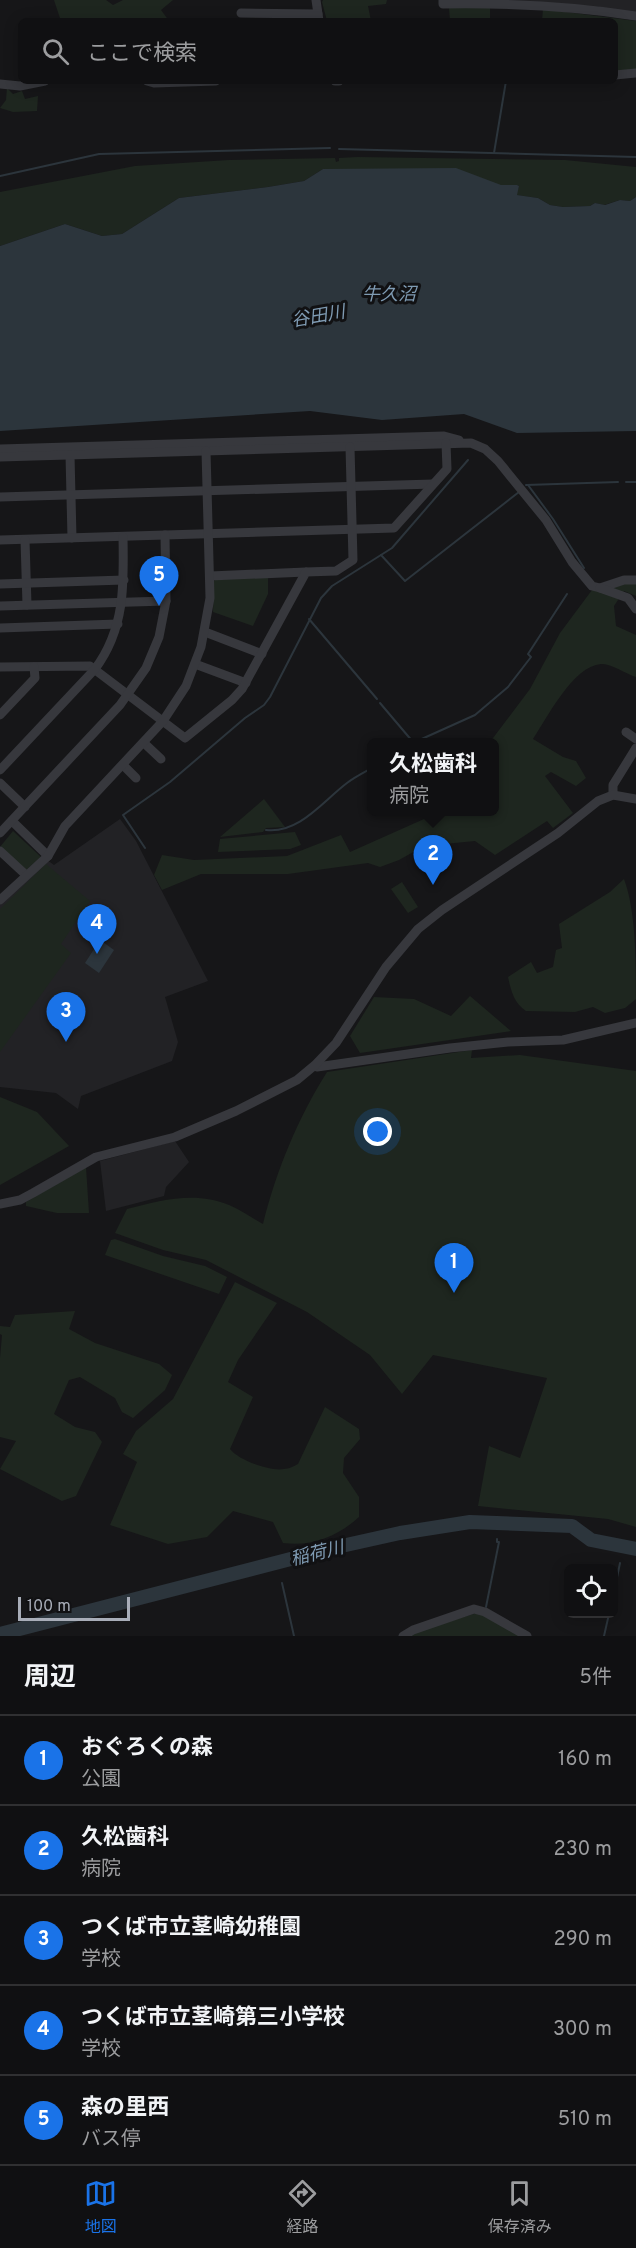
<!DOCTYPE html>
<html lang="ja">
<head>
<meta charset="utf-8">
<style>
  body { margin:0; font-family:Overpass,"Noto Sans JP",sans-serif; background:#1e1e20; color:#f1f3f6 }
  .controls { position:absolute; right:18px; bottom:18px; display:grid; overflow:hidden; border-radius:9px; box-shadow:0 3px 15px #0003 }
  .controls button { width:54px; height:54px; display:grid; place-items:center; padding:0; border:0; border-bottom:2px solid #303032; background:#101012; color:#f1f3f6; font:30px sans-serif }
  .scale { position:absolute; left:18px; bottom:15px; width:112px; box-sizing:border-box; padding-left:6px; border:3px solid #a8adb8; border-top:0; font-size:16px; line-height:21px; white-space:nowrap; color:#a8adb8; -webkit-text-stroke:4px #111113; paint-order:stroke }
  .you { position:absolute; left:378px; top:1132px; width:21px; height:21px; margin:-15px; border:4px solid #fff; border-radius:50%; background:#1a73e8; box-shadow:0 0 0 9px #1a73e833 }
  .badge { display:grid; place-items:center; width:39px; height:39px; border-radius:50%; background:#1a73e8; color:#fff; font-size:20px; font-weight:700 }
  .pin { position:absolute; translate:-50% -50px; filter:drop-shadow(0 2px 3px #0008) }
  .pin::after { content:''; position:absolute; top:32px; width:21px; height:18px; background:inherit; clip-path:polygon(0 0,100% 0,50% 100%) }
  .popup { position:absolute; left:367px; top:738px; width:132px; height:78px; box-sizing:border-box; display:grid; place-content:center; border-radius:9px; background:#101012; filter:drop-shadow(0 2px 4px #0005); font-size:20px; white-space:nowrap; color:#9c9d9f }
  .popup b { font-size:22px; color:#f1f3f6 }
  .popup::after { content:''; position:absolute; left:50%; top:100%; margin-left:-12px; border:12px solid transparent; border-top-color:#101012 }
  .list { margin:0; padding:0; list-style:none }
  h2 { display:flex; justify-content:space-between; align-items:center; height:78px; margin:0; padding:0 24px; font-size:26px }
  h2 small { font-size:20px; font-weight:400; color:#9c9d9f }
  .list li { display:grid; grid-template-columns:39px 1fr auto; gap:18px; align-items:center; box-sizing:border-box; height:90px; padding:0 24px; border-top:2px solid #303032 }
  .list b { display:block; font-size:22px; white-space:nowrap }
  .list p { margin:0; font-size:20px; white-space:nowrap; color:#9c9d9f }
  .list em { font-size:20px; font-style:normal; color:#9c9d9f }
  .icon { flex:none; width:33px; height:33px; fill:none; stroke:currentColor; stroke-width:2; stroke-linecap:round; stroke-linejoin:round }
  .map { position:relative; flex:none; width:636px; height:1636px; overflow:hidden }
  .search { position:absolute; background:#101012; box-shadow:0 3px 15px #0003; left:18px; right:18px; top:18px; height:66px; display:flex; align-items:center; gap:15px; box-sizing:border-box; padding:0 21px; border-radius:9px; color:#9c9d9f; font-size:22px }
  .sheet { height:528px; background:#101012 }
  nav { display:flex; justify-content:space-around; align-items:center; box-sizing:border-box; height:84px; border-top:2px solid #303032; background:#101012; font-size:16px; color:#9c9d9f }
  nav a { display:grid; justify-items:center; gap:3px }
  nav .on { color:#1a73e8 }
  .map>svg:first-child { display:block }
  .built { fill:#222225 }
  .green { fill:#1e261f }
  .water { fill:#2c353c }
  .lines { fill:none; stroke-linecap:round; stroke-linejoin:round }
  .stream { stroke:#2c353c; stroke-width:2 }
  .river { stroke:#2c353c; stroke-width:14 }
  .minor { stroke:#37383d; stroke-width:9 }
  .labels { text-anchor:middle; stroke-width:6; stroke-linejoin:round; paint-order:stroke }
  .water-label { font-size:18px; font-style:italic; fill:#7f9bb3; stroke:#111113 }
</style>
</head>
<body>
<div class="map">
<svg width="636" height="1636" viewBox="0 0 636 1636">
  <rect width="100%" height="100%" fill="#161618"/>
  <g class="built">
    <polygon points="493,0 636,0 636,13 594,6"/>
    <polygon points="120,819 136,841 208,981 165,997 178,1042 172,1061 81,1096 78,1109 56,1093 0,1087 0,904 47,860 54,865"/>
    <polygon points="175,1141 189,1162 166,1187 164,1196 106,1211 100,1161"/>
  </g>
  <g class="green">
    <polygon points="54,0 106,0 113,5 123,0 173,0 161,10 169,21 55,21 60,18"/>
    <polygon points="323,0 387,0 386,4 368,6 371,21 327,21 322,2"/>
    <polygon points="490,7 490,21 450,21 449,8"/>
    <polygon points="543,9 636,21 636,70 615,71 615,21 542,21"/>
    <polygon points="7,88 13,94 22,91 25,99 38,96 37,111 13,112 0,108 6,100"/>
    <polygon points="358,157 565,160 636,167 636,197 630,201 620,200 604,205 595,203 590,206 563,207 550,205 538,198 516,195 519,186 517,185 508,186 323,169 304,181 268,187 179,198 122,234 102,236 65,224 0,246 0,192 135,166 229,160 335,158 336,162 339,161 339,158"/>
    <polygon points="268,577 268,594 253,626 213,612 214,581 216,579"/>
    <path d="M 625,583 L 636,583 L 636,596 L 624,591 L 614,606 L 616,626 L 636,635 L 636,677 C 626,674 611,663 601,664 C 573,666 547,718 533,739 L 563,757 L 576,761 L 586,778 L 576,786 L 551,772 L 545,776 L 573,813 L 553,828 L 547,821 L 495,855 L 475,841 L 424,846 L 399,860 L 380,867 L 368,863 L 288,874 L 201,874 L 162,890 L 154,875 L 162,855 L 194,860 L 287,856 L 341,835 L 350,852 L 424,819 L 432,812 L 494,812 L 494,742 L 490,742 L 530,689 L 560,633 L 592,590 Z"/>
    <polygon points="264,799 285,827 266,828 263,832 220,837"/>
    <polygon points="13,831 41,857 25,871 0,847"/>
    <polygon points="295,832 301,845 290,849 218,852 220,839"/>
    <polygon points="46,864 90,901 61,944 71,953 0,1052 0,909"/>
    <path d="M 624,879 C 636,911 636,962 636,999 L 625,1008 L 605,1013 L 593,1007 L 575,1012 L 526,1011 C 514,1003 511,991 508,977 L 531,962 L 537,973 L 553,967 L 556,950 L 562,948 L 559,924 L 610,892 Z"/>
    <polygon points="402,882 418,907 408,913 391,889"/>
    <polygon points="470,996 511,1031 360,1053 350,1036 374,997 414,999 451,1016"/>
    <path d="M 472,1050 L 471,1058 L 520,1055 L 636,1071 L 636,1527 L 608,1519 L 478,1506 L 489,1446 L 520,1458 L 547,1378 L 433,1355 L 402,1394 L 370,1355 L 307,1312 L 206,1260 L 163,1250 L 115,1233 L 127,1209 C 161,1200 196,1191 229,1205 C 241,1210 252,1218 263,1224 C 276,1171 298,1118 327,1072 Z"/>
    <polygon points="0,1097 37,1112 69,1146 0,1185"/>
    <polygon points="86,1167 89,1213 57,1213 26,1206 26,1202"/>
    <polygon points="115,1239 163,1256 205,1266 227,1277 219,1294 105,1255 111,1240"/>
    <path d="M 235,1282 L 277,1303 L 238,1360 L 228,1382 L 253,1397 L 230,1449 C 238,1460 271,1472 284,1469 C 289,1469 294,1466 298,1464 L 325,1407 L 359,1429 L 360,1439 L 344,1458 L 343,1473 L 359,1497 L 359,1517 C 338,1536 312,1547 283,1543 L 273,1522 L 233,1511 L 207,1537 L 168,1544 L 110,1525 L 137,1462 L 123,1454 L 136,1431 L 173,1399 Z"/>
    <polygon points="75,1311 69,1329 95,1343 159,1364 172,1375 165,1390 133,1418 122,1412 115,1398 80,1377 69,1380 54,1414 75,1427 95,1432 102,1442 76,1496 62,1501 0,1469 16,1441 0,1437 0,1358 2,1335 0,1334 0,1326 10,1327 15,1315"/>
    <polygon points="480,1612 521,1636 409,1636 417,1631"/>
  </g>
  <g class="water">
    <polygon points="456,168 501,185 517,185 519,186 517,195 538,198 550,205 563,207 590,206 595,203 605,205 620,200 630,201 636,197 636,431 517,433 464,414 382,420 310,411 0,431 0,246 65,224 102,236 122,234 179,198 268,187 304,181 323,169"/>
    <polygon points="100,940 114,950 99,973 85,963"/>
  </g>
  <g class="lines">
    <g class="stream">
      <polyline points="339,149 636,157"/>
      <polyline points="494,153 506,81"/>
      <polyline points="0,176 99,154 330,148"/>
      <polyline points="626,482 636,482"/>
      <polyline points="526,485 618,482"/>
      <polyline points="528,485 553,519 584,568"/>
      <polyline points="381,555 405,581 519,492"/>
      <polyline points="309,619 377,699"/>
      <polyline points="380,703 413,742"/>
      <polyline points="415,742 475,715 508,687 531,657 528,654 567,594"/>
      <path d="M 266,830 C 299,834 323,801 347,783 C 355,777 363,773 372,768"/>
      <polyline points="145,848 123,815 170,782 245,718 264,705 270,697 321,598 332,586 392,548 468,460"/>
      <polyline points="282,1583 294,1636"/>
      <polyline points="614,1592 620,1563"/>
      <polyline points="486,1607 499,1542 497,1542 497,1539"/>
      <polyline points="604,1636 609,1614"/>
    </g>
    <polyline class="river" points="0,1634 337,1547 400,1533 470,1522 572,1526 591,1540 636,1549"/>
    <g class="minor">
      <polyline points="316,0 319,21"/>
      <path d="M 443,0 L 443,4 C 508,3 572,6 636,16"/>
      <polyline points="241,13 318,14"/>
      <polyline points="615,75 636,73"/>
      <polyline points="147,81 154,83 216,81"/>
      <polyline points="335,81 339,81"/>
      <polyline points="0,84 20,86 45,81"/>
      <polyline points="0,449 444,436 459,440"/>
      <polyline points="70,455 72,538"/>
      <polyline points="0,457 471,443 485,449 498,461 546,520 572,562 592,586 600,588 624,580 636,580"/>
      <polyline points="0,497 433,484"/>
      <polyline points="0,540 394,528 447,469 446,443"/>
      <polyline points="25,540 27,605"/>
      <polyline points="210,576 306,572"/>
      <polyline points="0,584 124,580"/>
      <polyline points="600,588 628,598 636,609"/>
      <polyline points="0,606 166,601"/>
      <polyline points="0,628 118,624"/>
      <polyline points="205,632 262,654"/>
      <polyline points="195,664 246,683"/>
      <polyline points="0,667 90,666 185,738 232,700 242,689 306,572 336,571 353,560 350,447"/>
      <polyline points="0,715 35,678 34,667"/>
      <polyline points="626,732 636,739"/>
      <polyline points="144,743 161,759"/>
      <polyline points="123,765 136,778"/>
      <path d="M 0,770 L 95,669 C 125,629 124,585 123,537"/>
      <polyline points="0,783 25,807"/>
      <polyline points="613,795 613,785 636,748"/>
      <polyline points="12,821 48,856"/>
      <polyline points="0,833 120,705 146,668 159,637 166,601 165,535"/>
      <polyline points="0,851 26,875"/>
      <polyline points="0,900 48,856 65,826 163,721 186,686 201,647 210,598 206,451"/>
      <polyline points="317,1067 450,1048 508,1042 563,1040 636,1023"/>
      <polyline points="0,1204 20,1200 33,1193 96,1157 175,1137 236,1111 297,1080 315,1065 336,1043 386,967 418,929 442,910 558,833 598,801 613,795 636,799"/>
      <polyline points="403,1636 413,1630 474,1609 485,1612 527,1636"/>
    </g>
  </g>
  <g class="labels">
    <g class="water-label">
      <text x="389" y="300">牛久沼</text>
      <text transform="translate(318 316) rotate(-10)" y="6">谷田川</text>
      <text transform="translate(317 1553) rotate(-14)" y="6">稲荷川</text>
    </g>
  </g>
</svg>
<div class="controls">
<button><svg class="icon" aria-label="locate" viewBox="0 0 24 24"><circle cx="12" cy="12" r="6"/><path d="M12 2v4M12 18v4M2 12h4M18 12h4"/></svg></button>
</div>
<div class="scale">100 m</div>
<div class="you"></div>
<div class="pin badge" style="left:454px;top:1293px">1</div>
<div class="pin badge" style="left:433px;top:885px">2</div>
<div class="popup"><b>久松歯科</b>病院</div>
<div class="pin badge" style="left:66px;top:1042px">3</div>
<div class="pin badge" style="left:97px;top:954px">4</div>
<div class="pin badge" style="left:159px;top:606px">5</div>
<div class="search"><svg class="icon" aria-label="search" viewBox="0 0 24 24"><circle cx="10" cy="10" r="6"/><path d="M15 15l6 6"/></svg>ここで検索</div>
</div>
<section class="sheet">
<h2>周辺<small>5件</small></h2>
<ul class="list">
<li><span class="badge">1</span><div><b>おぐろくの森</b><p>公園</p></div><em>160 m</em></li>
<li><span class="badge">2</span><div><b>久松歯科</b><p>病院</p></div><em>230 m</em></li>
<li><span class="badge">3</span><div><b>つくば市立茎崎幼稚園</b><p>学校</p></div><em>290 m</em></li>
<li><span class="badge">4</span><div><b>つくば市立茎崎第三小学校</b><p>学校</p></div><em>300 m</em></li>
<li><span class="badge">5</span><div><b>森の里西</b><p>バス停</p></div><em>510 m</em></li>
</ul>
</section>
<nav>
<a class="on"><svg class="icon" aria-label="map" viewBox="0 0 24 24"><path d="M3 6l6-2 6 2 6-2v14l-6 2-6-2-6 2zM9 4v14M15 6v14"/></svg>地図</a>
<a><svg class="icon" aria-label="directions" viewBox="0 0 24 24"><path d="M12 3l9 9-9 9-9-9zM9 14v-3h6M13 9l2 2-2 2"/></svg>経路</a>
<a><svg class="icon" aria-label="saved" viewBox="0 0 24 24"><path d="M7 4h10v16l-5-4-5 4z"/></svg>保存済み</a>
</nav>
</body>
</html>
